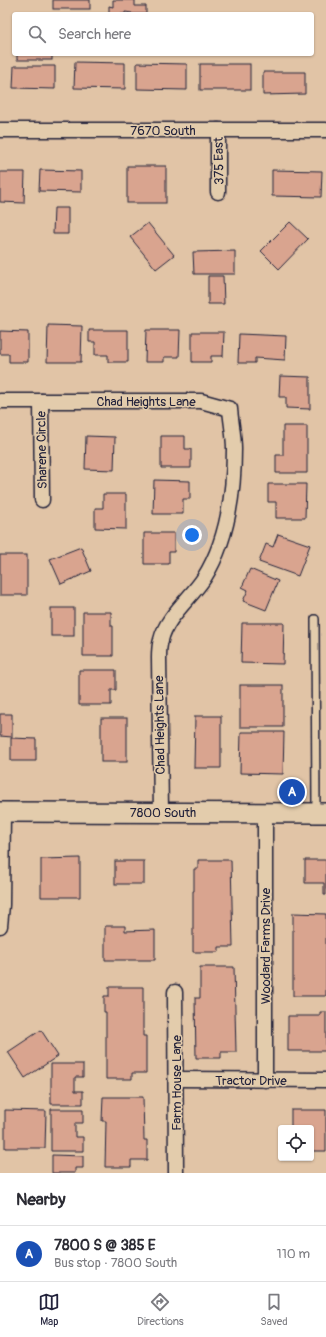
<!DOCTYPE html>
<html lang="en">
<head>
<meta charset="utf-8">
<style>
  body { margin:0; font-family:Pangolin,sans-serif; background:#f2f2f3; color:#2b2b33 }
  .controls { position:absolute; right:12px; bottom:12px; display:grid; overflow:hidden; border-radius:4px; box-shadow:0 1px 3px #0004 }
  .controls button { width:36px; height:36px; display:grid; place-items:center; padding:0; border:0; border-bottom:1px solid #e1e1e2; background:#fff; color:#2b2b33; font:20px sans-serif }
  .you { position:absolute; left:192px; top:535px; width:14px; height:14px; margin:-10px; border:3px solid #fff; border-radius:50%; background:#1a73e8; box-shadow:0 0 0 6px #1a73e833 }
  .badge { display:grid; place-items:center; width:26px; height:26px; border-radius:50%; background:#22223b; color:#fff; font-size:13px; font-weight:700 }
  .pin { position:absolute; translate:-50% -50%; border:2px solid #fff; box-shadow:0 1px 4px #0006 }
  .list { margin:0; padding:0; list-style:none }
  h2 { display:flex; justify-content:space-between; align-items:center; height:52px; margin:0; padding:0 16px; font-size:17px }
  h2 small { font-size:13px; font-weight:400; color:#7c7c81 }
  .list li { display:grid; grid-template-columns:26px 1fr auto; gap:12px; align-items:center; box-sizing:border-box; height:56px; padding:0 16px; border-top:1px solid #e1e1e2 }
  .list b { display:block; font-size:15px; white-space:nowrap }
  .list p { margin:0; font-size:13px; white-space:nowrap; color:#7c7c81 }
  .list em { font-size:13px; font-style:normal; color:#7c7c81 }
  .icon { flex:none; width:22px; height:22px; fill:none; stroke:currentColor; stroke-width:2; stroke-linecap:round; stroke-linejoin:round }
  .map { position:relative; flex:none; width:326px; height:1173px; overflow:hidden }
  .search { position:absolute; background:#fff; box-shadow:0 1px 3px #0004; left:12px; right:12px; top:12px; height:44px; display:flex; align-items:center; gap:10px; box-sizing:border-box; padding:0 14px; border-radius:4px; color:#7c7c81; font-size:15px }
  .sheet { height:108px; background:#fff }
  nav { display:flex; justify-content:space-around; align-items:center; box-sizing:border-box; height:56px; border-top:1px solid #e1e1e2; background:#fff; font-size:11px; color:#7c7c81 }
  nav a { display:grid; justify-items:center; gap:2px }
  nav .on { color:#22223b }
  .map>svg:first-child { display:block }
  .building { fill:#d9a48f; stroke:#22223b }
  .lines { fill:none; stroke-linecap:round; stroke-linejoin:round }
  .service-casing { stroke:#22223b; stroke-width:10 }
  .minor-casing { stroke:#22223b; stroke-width:17 }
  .secondary-casing { stroke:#22223b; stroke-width:22 }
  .service { stroke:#e3ccac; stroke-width:7 }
  .minor { stroke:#e3ccac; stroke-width:14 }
  .secondary { stroke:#e3ccac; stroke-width:19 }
  .labels { text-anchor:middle; stroke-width:3; stroke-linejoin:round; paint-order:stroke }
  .street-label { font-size:13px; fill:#22223b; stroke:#e3ccac }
</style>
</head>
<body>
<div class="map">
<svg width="326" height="1173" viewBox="0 0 326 1173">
  <rect width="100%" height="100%" fill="#e1c4a6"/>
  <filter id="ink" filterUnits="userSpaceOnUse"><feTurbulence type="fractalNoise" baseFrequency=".025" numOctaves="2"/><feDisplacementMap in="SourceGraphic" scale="8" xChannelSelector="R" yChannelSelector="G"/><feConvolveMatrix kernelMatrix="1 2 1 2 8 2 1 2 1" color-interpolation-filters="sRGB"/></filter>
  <g filter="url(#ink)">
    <g class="building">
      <rect x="53" y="0" width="37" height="9"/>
      <polygon points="113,0 135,0 135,6 146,6 146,14 132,14 132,13 125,12 125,14 109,14 109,6 113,7"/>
      <rect x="17" y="54" width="35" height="6"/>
      <polygon points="75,62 125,63 125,89 74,88"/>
      <polygon points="137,63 187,64 187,90 137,89"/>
      <rect x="200" y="64" width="50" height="26"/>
      <polygon points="14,66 55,66 55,89 13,88"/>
      <polygon points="263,72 305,72 305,94 263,95"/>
      <rect x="127" y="166" width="39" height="37"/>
      <polygon points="40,170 81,171 81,192 39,191"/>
      <polygon points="272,170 322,171 321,197 272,196"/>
      <polygon points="0,172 25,172 24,203 0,202"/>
      <polygon points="54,208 68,208 68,234 53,234"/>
      <polygon points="290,222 308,239 279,269 261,251"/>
      <polygon points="148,223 174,255 156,269 130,237"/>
      <polygon points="235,251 235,274 194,274 193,252"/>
      <polygon points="208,276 223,276 224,304 208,304"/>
      <polygon points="48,325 82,326 81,362 47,362"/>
      <polygon points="89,330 128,330 128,362 108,362 108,355 95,355 95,342 89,342"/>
      <polygon points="146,330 180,330 179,357 164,357 164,362 145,362"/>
      <polygon points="0,331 28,332 28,362 9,362 9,354 0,354"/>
      <polygon points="192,332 224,332 223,356 211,356 211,362 192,362"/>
      <polygon points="239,334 286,336 285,360 255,358 255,363 238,363"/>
      <polygon points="280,376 310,377 310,409 286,408 286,397 279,397"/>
      <polygon points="283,426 307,426 307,473 276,473 276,455 283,455"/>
      <polygon points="86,436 115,437 114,470 85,469"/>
      <polygon points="161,436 185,436 185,449 191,449 191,468 161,468"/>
      <polygon points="154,480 190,481 190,499 183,499 183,514 153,514"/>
      <polygon points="268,484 306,484 305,518 276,518 276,502 268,502"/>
      <polygon points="103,494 126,494 126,529 95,528 95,508 103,508"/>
      <polygon points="144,533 174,533 174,552 169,552 169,564 144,564"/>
      <polygon points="278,534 310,545 298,576 259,562 266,544 273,547"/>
      <polygon points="81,547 91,571 61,584 50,559"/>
      <rect x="0" y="555" width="27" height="40"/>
      <polygon points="250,569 278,581 266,610 243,601 248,590 242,587"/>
      <rect x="51" y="608" width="23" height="28"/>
      <polygon points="83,612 111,612 111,626 113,626 113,656 83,656"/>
      <polygon points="242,623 284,623 283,664 241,663"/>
      <polygon points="79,670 116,670 116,690 111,690 111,705 79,705"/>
      <rect x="240" y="685" width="43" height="42"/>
      <polygon points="0,714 12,714 12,737 0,736"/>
      <polygon points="195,716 221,716 221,768 194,768"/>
      <rect x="101" y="718" width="26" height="44"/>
      <polygon points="241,732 284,732 283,774 240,773"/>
      <polygon points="11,738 36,739 36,761 11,761"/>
      <polygon points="80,858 80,897 41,897 41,859"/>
      <polygon points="198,860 231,860 233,947 219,947 219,952 193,952 193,891 194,891 194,869 198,869"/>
      <polygon points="305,860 326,860 326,895 324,895 324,883 305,883"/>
      <rect x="115" y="861" width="29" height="23"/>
      <polygon points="293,913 326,914 326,996 293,996"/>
      <polygon points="105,926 125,926 125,931 155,930 155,960 105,960"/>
      <polygon points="200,967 234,967 236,1052 221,1052 221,1058 196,1058 195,998 200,998"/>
      <polygon points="109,987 143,987 143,1036 146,1036 146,1073 132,1073 132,1079 106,1079 106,1012 104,1012 104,996 109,996"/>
      <polygon points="320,1012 326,1012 326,1051 288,1051 288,1016 320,1016"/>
      <polygon points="41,1030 58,1056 25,1078 8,1052"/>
      <polygon points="51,1064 83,1064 83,1077 75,1077 75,1091 83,1091 83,1104 51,1104"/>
      <polygon points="103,1097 143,1097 144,1140 147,1140 147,1160 131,1160 131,1167 105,1167 106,1121 102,1121"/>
      <polygon points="51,1109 83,1109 83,1123 75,1123 75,1137 83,1137 83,1151 51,1151"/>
      <polygon points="5,1110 46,1111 45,1148 5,1148"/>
      <polygon points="291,1110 326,1110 326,1151 311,1151 311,1128 291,1128"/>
      <polygon points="52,1155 83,1156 83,1168 75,1168 75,1173 52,1173"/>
    </g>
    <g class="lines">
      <g class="service-casing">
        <polyline id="service" points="315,619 316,812"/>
      </g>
      <g class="minor-casing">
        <g id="minor">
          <polyline points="0,130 326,130"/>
          <polyline points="218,130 218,192"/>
          <path d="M 0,401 L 201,401 L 230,409 C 231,422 234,436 234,449 C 234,492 228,540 204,578 C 191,598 166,617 161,640 C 159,646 159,653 159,658 L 161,812"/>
          <polyline points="41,401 42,500"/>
          <polyline points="265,812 265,1080"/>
          <polyline points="0,926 2,905 3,812"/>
          <polyline points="175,992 176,1173"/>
          <polyline points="176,1079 326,1080"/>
        </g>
      </g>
      <g class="secondary-casing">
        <polyline id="secondary" points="0,812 326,813"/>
      </g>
      <use href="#service" class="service"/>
      <use href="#minor" class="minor"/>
      <use href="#secondary" class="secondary"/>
    </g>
  </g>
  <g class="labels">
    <g class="street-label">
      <text x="163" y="135">7670 South</text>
      <text transform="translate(218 161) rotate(-91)" y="5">375 East</text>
      <text x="146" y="406">Chad Heights Lane</text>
      <text transform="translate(41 450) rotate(-91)" y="5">Sharene Circle</text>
      <text transform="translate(159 725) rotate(-91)" y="5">Chad Heights Lane</text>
      <text x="163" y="817">7800 South</text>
      <text transform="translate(265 946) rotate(-90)" y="5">Woodard Farms Drive</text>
      <text x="251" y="1085">Tractor Drive</text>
      <text transform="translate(176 1083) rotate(-90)" y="5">Farm House Lane</text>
    </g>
  </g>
</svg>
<div class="controls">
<button><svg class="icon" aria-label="locate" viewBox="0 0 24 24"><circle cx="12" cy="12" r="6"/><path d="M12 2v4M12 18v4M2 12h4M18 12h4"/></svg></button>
</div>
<div class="you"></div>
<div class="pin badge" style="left:292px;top:792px;background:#1a4fb4">A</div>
<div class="search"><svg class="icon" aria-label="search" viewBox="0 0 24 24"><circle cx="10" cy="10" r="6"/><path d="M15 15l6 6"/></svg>Search here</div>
</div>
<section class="sheet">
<h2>Nearby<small></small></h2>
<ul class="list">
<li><span class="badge" style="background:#1a4fb4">A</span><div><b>7800 S @ 385 E</b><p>Bus stop · 7800 South</p></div><em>110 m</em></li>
</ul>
</section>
<nav>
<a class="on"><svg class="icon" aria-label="map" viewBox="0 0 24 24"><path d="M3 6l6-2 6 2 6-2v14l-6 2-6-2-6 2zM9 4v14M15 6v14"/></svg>Map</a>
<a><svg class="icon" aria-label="directions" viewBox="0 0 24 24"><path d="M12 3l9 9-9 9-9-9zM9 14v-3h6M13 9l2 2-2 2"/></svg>Directions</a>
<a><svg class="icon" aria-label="saved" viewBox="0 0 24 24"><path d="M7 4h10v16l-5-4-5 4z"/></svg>Saved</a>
</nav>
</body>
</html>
